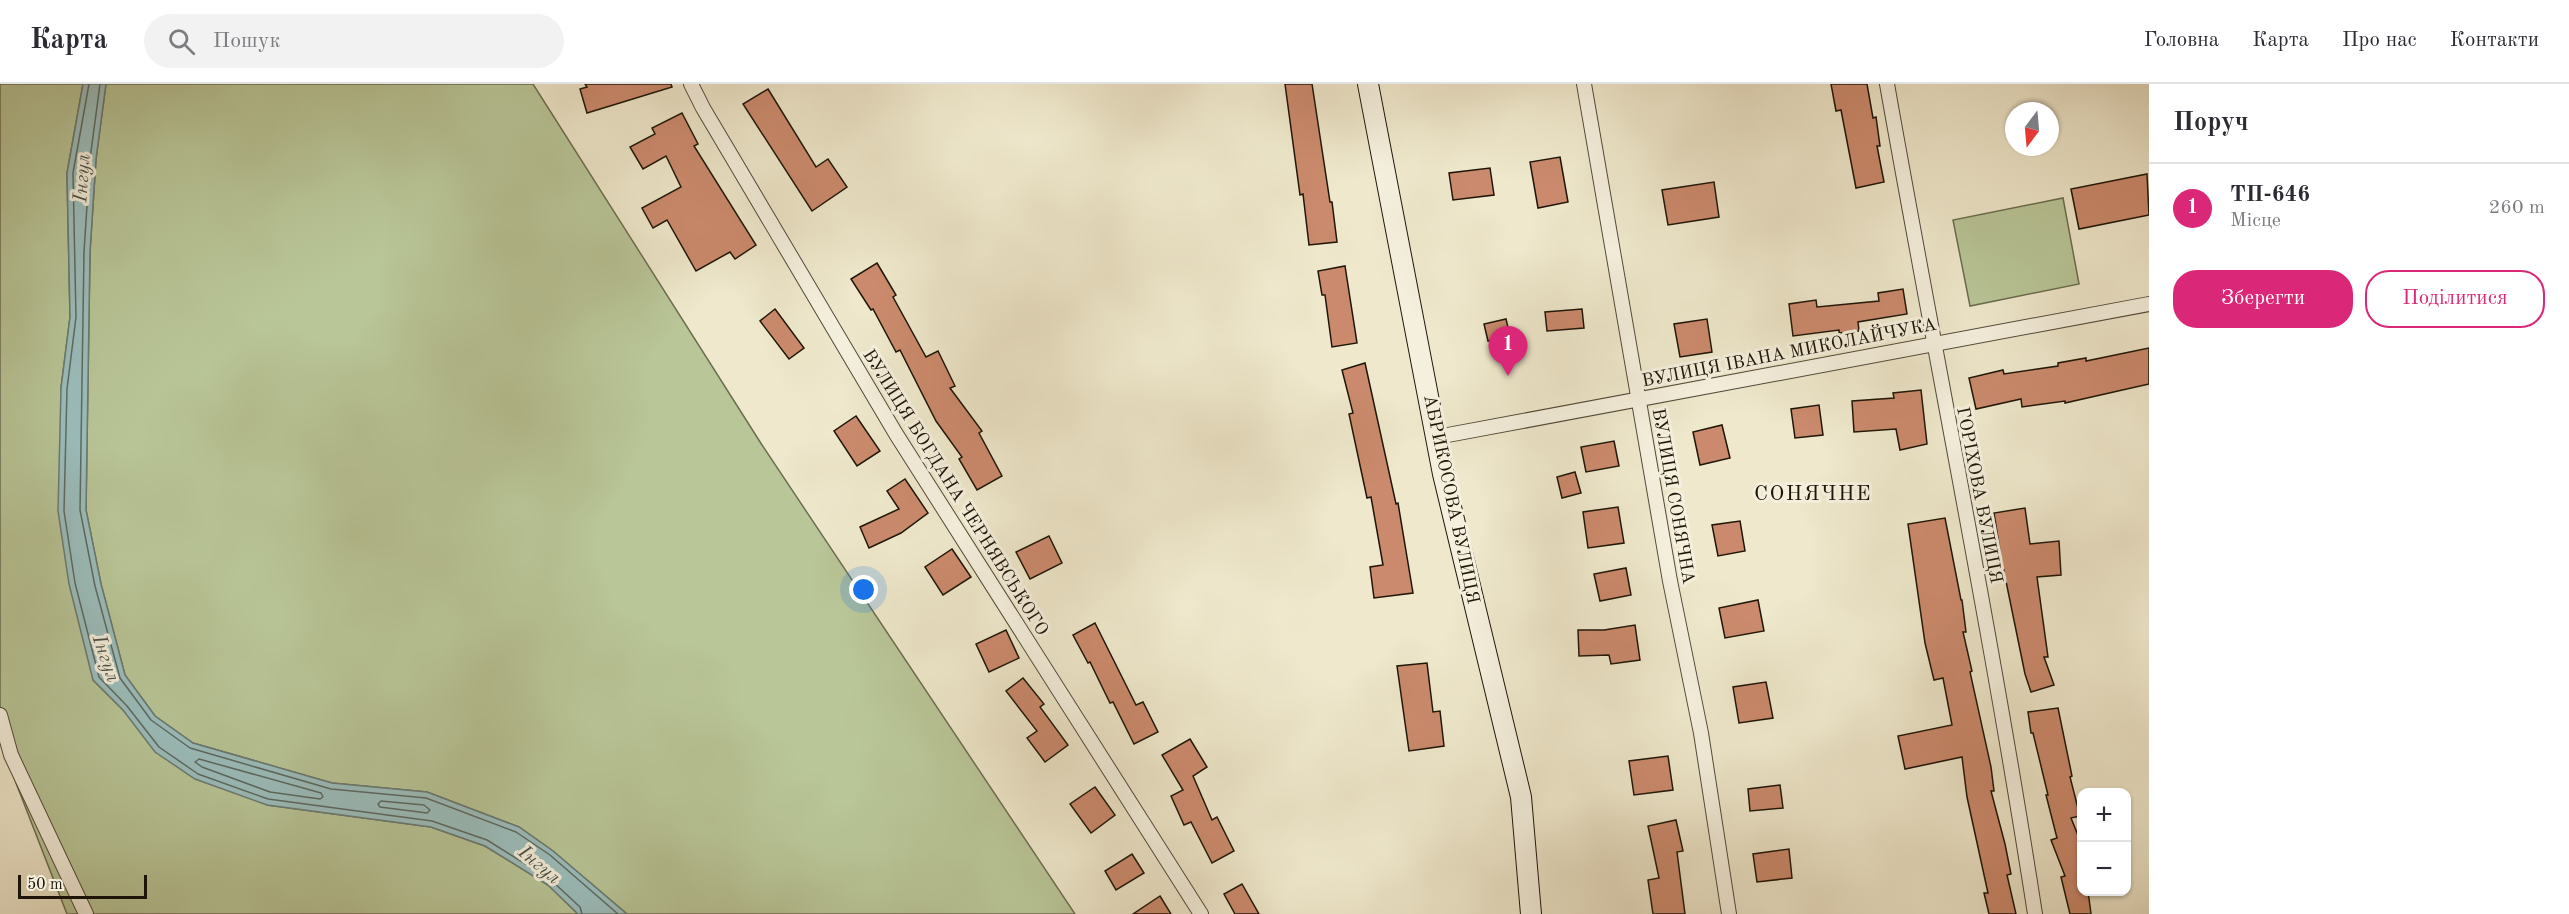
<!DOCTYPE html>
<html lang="uk">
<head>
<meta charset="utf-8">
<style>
  body { margin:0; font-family:"Old Standard TT",serif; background:#f2f2f3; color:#2b2b33 }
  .controls { position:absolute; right:18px; bottom:18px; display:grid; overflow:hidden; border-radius:12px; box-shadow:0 2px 4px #0004 }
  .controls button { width:54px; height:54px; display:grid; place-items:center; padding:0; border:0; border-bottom:2px solid #e1e1e2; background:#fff; color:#2b2b33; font:30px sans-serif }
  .compass { position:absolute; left:2005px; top:18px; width:54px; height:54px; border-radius:50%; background:#fff; box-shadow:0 2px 4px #0004; rotate:196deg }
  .scale { position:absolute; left:18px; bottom:15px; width:129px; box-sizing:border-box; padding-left:6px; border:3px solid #1e1508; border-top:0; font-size:16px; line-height:21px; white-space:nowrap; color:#1e1508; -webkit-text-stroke:4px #f5f0de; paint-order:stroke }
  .you { position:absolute; left:864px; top:506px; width:21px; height:21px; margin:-15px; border:4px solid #fff; border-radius:50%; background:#1a73e8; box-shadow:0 0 0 9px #1a73e833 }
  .badge { display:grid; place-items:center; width:39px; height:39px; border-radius:50%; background:#db2777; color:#fff; font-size:20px; font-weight:700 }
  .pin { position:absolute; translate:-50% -50px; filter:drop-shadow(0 2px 3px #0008) }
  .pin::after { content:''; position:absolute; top:32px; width:21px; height:18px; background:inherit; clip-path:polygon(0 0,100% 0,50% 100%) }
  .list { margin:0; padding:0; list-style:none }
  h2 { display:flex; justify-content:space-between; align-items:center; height:78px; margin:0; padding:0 24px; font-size:26px }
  h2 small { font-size:20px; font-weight:400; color:#7c7c81 }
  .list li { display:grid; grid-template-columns:39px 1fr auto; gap:18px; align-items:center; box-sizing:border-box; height:90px; padding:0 24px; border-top:2px solid #e1e1e2 }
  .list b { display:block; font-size:22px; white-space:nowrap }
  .list p { margin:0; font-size:20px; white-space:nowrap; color:#7c7c81 }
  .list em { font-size:20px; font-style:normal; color:#7c7c81 }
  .actions { display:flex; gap:12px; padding:18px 24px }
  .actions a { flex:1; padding:14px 0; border:2px solid #db2777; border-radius:24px; text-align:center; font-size:21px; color:#db2777 }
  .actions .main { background:#db2777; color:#fff }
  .icon { flex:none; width:33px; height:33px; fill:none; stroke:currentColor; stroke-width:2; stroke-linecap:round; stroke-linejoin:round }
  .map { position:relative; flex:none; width:2149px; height:830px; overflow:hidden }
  header { display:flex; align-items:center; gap:36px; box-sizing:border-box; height:84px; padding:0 30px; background:#fff; border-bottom:2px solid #e1e1e2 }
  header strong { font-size:28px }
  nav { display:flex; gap:33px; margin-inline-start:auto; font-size:21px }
  .search { width:420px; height:54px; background:#f2f2f3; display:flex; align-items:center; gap:15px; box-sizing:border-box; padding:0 21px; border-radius:33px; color:#7c7c81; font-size:22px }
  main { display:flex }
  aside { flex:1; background:#fff }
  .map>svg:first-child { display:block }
  .green { fill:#b9c698; stroke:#6c6e50; stroke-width:1.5 }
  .water { fill:#9cbfbe; stroke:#6a7b75; stroke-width:1.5 }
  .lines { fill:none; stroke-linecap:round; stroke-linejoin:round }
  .shore { stroke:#5d6a63; stroke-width:1.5 }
  .building { fill:#cb8a6d; stroke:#1e1508; stroke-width:1.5 }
  .street-casing { stroke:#524a39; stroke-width:16 }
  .secondary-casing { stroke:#1e1508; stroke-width:22 }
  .street { stroke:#f5f0de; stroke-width:14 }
  .secondary { stroke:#f5f0de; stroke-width:20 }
  .labels { text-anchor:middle; stroke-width:6; stroke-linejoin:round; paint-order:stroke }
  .street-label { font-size:18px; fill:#1e1508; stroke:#f5f0de }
  .water-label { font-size:20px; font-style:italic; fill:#4a5048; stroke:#f5f0de }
  .quarter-label { font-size:21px; letter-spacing:1.5px; fill:#1e1508; stroke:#f5f0de }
</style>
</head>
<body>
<header>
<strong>Карта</strong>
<div class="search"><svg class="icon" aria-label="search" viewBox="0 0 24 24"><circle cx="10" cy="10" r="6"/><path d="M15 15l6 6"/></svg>Пошук</div>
<nav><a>Головна</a><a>Карта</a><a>Про нас</a><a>Контакти</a></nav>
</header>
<main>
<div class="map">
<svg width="2149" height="830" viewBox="0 0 2149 830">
  <rect width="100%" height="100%" fill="#efe8cc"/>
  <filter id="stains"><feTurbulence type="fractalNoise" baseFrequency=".00333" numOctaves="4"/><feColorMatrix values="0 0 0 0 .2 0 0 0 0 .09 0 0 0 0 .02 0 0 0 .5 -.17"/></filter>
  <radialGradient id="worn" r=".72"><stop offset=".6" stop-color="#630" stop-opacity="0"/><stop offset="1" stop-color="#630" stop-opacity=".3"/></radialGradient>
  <g class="green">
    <polygon points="0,0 83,0 67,89 70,233 61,304 93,596 123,626 267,721 431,743 485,762 548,801 578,830 67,830 16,699 0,648"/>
    <polygon points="106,0 533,0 762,361 1075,830 627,830 553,767 519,743 427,708 332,699 193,659 155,632 125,591 101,500 86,426 90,168 96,75"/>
    <polygon points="2063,114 2079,200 1970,222 1953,136"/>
  </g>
  <polygon class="water" points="83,0 106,0 96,75 90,168 86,426 101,500 125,591 155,632 193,659 332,699 427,708 519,743 553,767 627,830 578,830 548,801 485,762 431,743 267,721 195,695 155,668 123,626 93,596 69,500 58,427 61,304 70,233 67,89"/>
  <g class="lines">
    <g class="shore">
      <polyline points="89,0 73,89 76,233 67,305 64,427 75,499 99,593 127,622 159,663 198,690 268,715 432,737 487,756 551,796 580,823 582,830"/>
      <polyline points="100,0 90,75 84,168 80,426 95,502 120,594 151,636 190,664 331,705 426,714 516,748 550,771 618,830"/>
      <polygon points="199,675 321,709 323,713 320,715 270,708 202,683 195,678"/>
      <polygon points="381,717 424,721 430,726 427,729 380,723 378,720"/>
    </g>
  </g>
  <g class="building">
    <polygon points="585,0 671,0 672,3 587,29 580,5 587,3"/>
    <polygon points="1285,0 1312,0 1330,118 1332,118 1337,158 1309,161 1303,110 1300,111"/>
    <polygon points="1831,0 1867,0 1873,34 1876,33 1880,62 1877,62 1884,98 1856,104 1841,26 1836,27"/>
    <polygon points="768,5 816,83 828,75 847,103 812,127 743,20"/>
    <polygon points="682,29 698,60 694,62 756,161 735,175 730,168 696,187 667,136 653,144 642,124 681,103 666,72 643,85 630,63 655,50 652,44"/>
    <polygon points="1560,73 1568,118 1538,124 1530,78"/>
    <polygon points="1490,84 1494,111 1453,116 1449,89"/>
    <polygon points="2147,90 2149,131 2079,145 2071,105"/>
    <polygon points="1714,98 1719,133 1668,141 1662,106"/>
    <polygon points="877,179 896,211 893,213 926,273 938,267 955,302 950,304 982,347 979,349 1002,392 977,406 959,375 962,373 936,337 900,266 896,268 873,225 871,226 851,195"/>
    <polygon points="1345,182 1357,259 1332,263 1325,211 1322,211 1318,187"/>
    <polygon points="1903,205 1907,230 1858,238 1859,247 1839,249 1839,246 1793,252 1789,220 1816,216 1817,223 1879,217 1878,209"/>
    <polygon points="775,225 804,264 789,275 760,237"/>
    <polygon points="1582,225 1584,244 1547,247 1545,228"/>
    <polygon points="1506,235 1510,252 1488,257 1484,240"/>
    <polygon points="1707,235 1712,268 1680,273 1674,240"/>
    <polygon points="2149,264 2149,300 2065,319 2065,317 2022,323 2021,315 1976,325 1969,294 2003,286 2004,290 2058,282 2058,279 2086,274 2086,277"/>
    <polygon points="1365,279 1396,420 1398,419 1413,509 1374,514 1370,483 1383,481 1371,413 1367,414 1349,330 1353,329 1342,286"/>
    <polygon points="1921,306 1927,360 1900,366 1896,345 1854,348 1852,317 1894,314 1893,309"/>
    <polygon points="1819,321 1823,351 1795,354 1791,325"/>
    <polygon points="856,332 880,367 857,382 834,347"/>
    <polygon points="1722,341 1730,374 1700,381 1693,348"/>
    <polygon points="1614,357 1619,382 1586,388 1581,363"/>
    <polygon points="1575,388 1581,409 1562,414 1557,393"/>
    <polygon points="905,395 928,429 901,449 869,464 860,443 899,425 887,407"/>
    <polygon points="1618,423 1624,459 1588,464 1583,428"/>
    <polygon points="2025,424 2030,460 2059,457 2061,491 2037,493 2048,573 2044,573 2054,601 2031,608 2025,590 2001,473 1994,429"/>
    <polygon points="1945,434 1961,516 1962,516 1966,548 1963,548 1972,587 1970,588 1991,683 1994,707 1991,707 2005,760 2011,790 2007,791 2016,830 1989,830 1984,809 1988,809 1967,713 1962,673 1905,685 1898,652 1952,641 1943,594 1934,596 1925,559 1908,440"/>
    <polygon points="1740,437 1745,467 1718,472 1712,441"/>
    <polygon points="1049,452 1062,479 1030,495 1016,468"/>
    <polygon points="952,465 971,493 943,511 925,483"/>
    <polygon points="1626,484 1631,511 1600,517 1594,490"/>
    <polygon points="1758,516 1764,547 1725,554 1719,524"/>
    <polygon points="1095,539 1136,621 1143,618 1158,648 1134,660 1113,618 1110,619 1090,578 1088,579 1073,551"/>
    <polygon points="1635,541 1640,576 1611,580 1609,571 1579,572 1578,546 1604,546"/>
    <polygon points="1006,546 1019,574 989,588 976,560"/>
    <polygon points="1427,579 1433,628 1440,627 1444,662 1409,667 1397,582"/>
    <polygon points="1023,594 1044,620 1040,623 1068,661 1045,678 1027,654 1037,647 1006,607"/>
    <polygon points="1766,598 1773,634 1739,639 1733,603"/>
    <polygon points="2058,624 2072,692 2070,693 2080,732 2071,734 2082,761 2082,807 2088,807 2091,830 2070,830 2061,793 2065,792 2051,756 2057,754 2046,711 2048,711 2033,649 2031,649 2028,628"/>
    <polygon points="1190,655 1207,683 1193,692 1212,736 1217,733 1234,767 1212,779 1191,738 1184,741 1171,712 1183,706 1162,671"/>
    <polygon points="1668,672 1673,706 1634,711 1629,677"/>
    <polygon points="1780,701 1783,724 1750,727 1748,705"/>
    <polygon points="1095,703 1115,731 1091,749 1070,720"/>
    <polygon points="1676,736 1683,767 1677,768 1685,830 1653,830 1648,796 1659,794 1648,742"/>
    <polygon points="1789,765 1792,794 1757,798 1753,770"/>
    <polygon points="1132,770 1144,789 1116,806 1105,787"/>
    <polygon points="1242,800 1259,830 1235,830 1224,810"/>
    <polygon points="1160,812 1171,830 1133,830"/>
  </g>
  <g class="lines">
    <g class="street-casing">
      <g id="street">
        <polyline points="691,0 703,24 896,350 1201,830"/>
        <polyline points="1584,0 1670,497 1701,649 1729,830"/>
        <path d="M 1887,0 C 1936,277 1992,552 2035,830"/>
        <polyline points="1437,353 2149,220"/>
        <polyline points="0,631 11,671 86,830"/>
      </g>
    </g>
    <g class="secondary-casing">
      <polyline id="secondary" points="1368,0 1443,390 1521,713 1531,830"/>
    </g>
    <use href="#street" class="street"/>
    <use href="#secondary" class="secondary"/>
  </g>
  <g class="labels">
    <g class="street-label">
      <text transform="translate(1789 268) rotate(-11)" y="6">ВУЛИЦЯ ІВАНА МИКОЛАЙЧУКА</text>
      <text transform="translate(956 408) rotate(58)" y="6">ВУЛИЦЯ БОГДАНА ЧЕРНЯВСЬКОГО</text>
      <text transform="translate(1980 411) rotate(79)" y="6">ГОРІХОВА ВУЛИЦЯ</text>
      <text transform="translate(1674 412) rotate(80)" y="6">ВУЛИЦЯ СОНЯЧНА</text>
      <text transform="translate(1452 415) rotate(78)" y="6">АБРИКОСОВА ВУЛИЦЯ</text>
    </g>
    <g class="water-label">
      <text transform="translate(81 94) rotate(-86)" y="7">Інгул</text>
      <text transform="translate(107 574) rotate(71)" y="7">Інгул</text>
      <text transform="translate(540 780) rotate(40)" y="7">Інгул</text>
    </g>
    <g class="quarter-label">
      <text x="1813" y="416">СОНЯЧНЕ</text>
    </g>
  </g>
  <rect width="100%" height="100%" filter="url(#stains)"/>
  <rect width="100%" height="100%" fill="url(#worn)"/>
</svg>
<div class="controls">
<button>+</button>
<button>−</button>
</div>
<svg class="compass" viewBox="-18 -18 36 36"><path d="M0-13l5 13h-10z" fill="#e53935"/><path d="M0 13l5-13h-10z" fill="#7c7c81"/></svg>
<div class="scale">50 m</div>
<div class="you"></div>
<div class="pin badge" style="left:1508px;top:292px">1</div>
</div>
<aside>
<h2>Поруч<small></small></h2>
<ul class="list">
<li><span class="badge">1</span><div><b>ТП-646</b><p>Місце</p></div><em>260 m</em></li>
</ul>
<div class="actions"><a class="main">Зберегти</a><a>Поділитися</a></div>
</aside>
</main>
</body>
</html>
